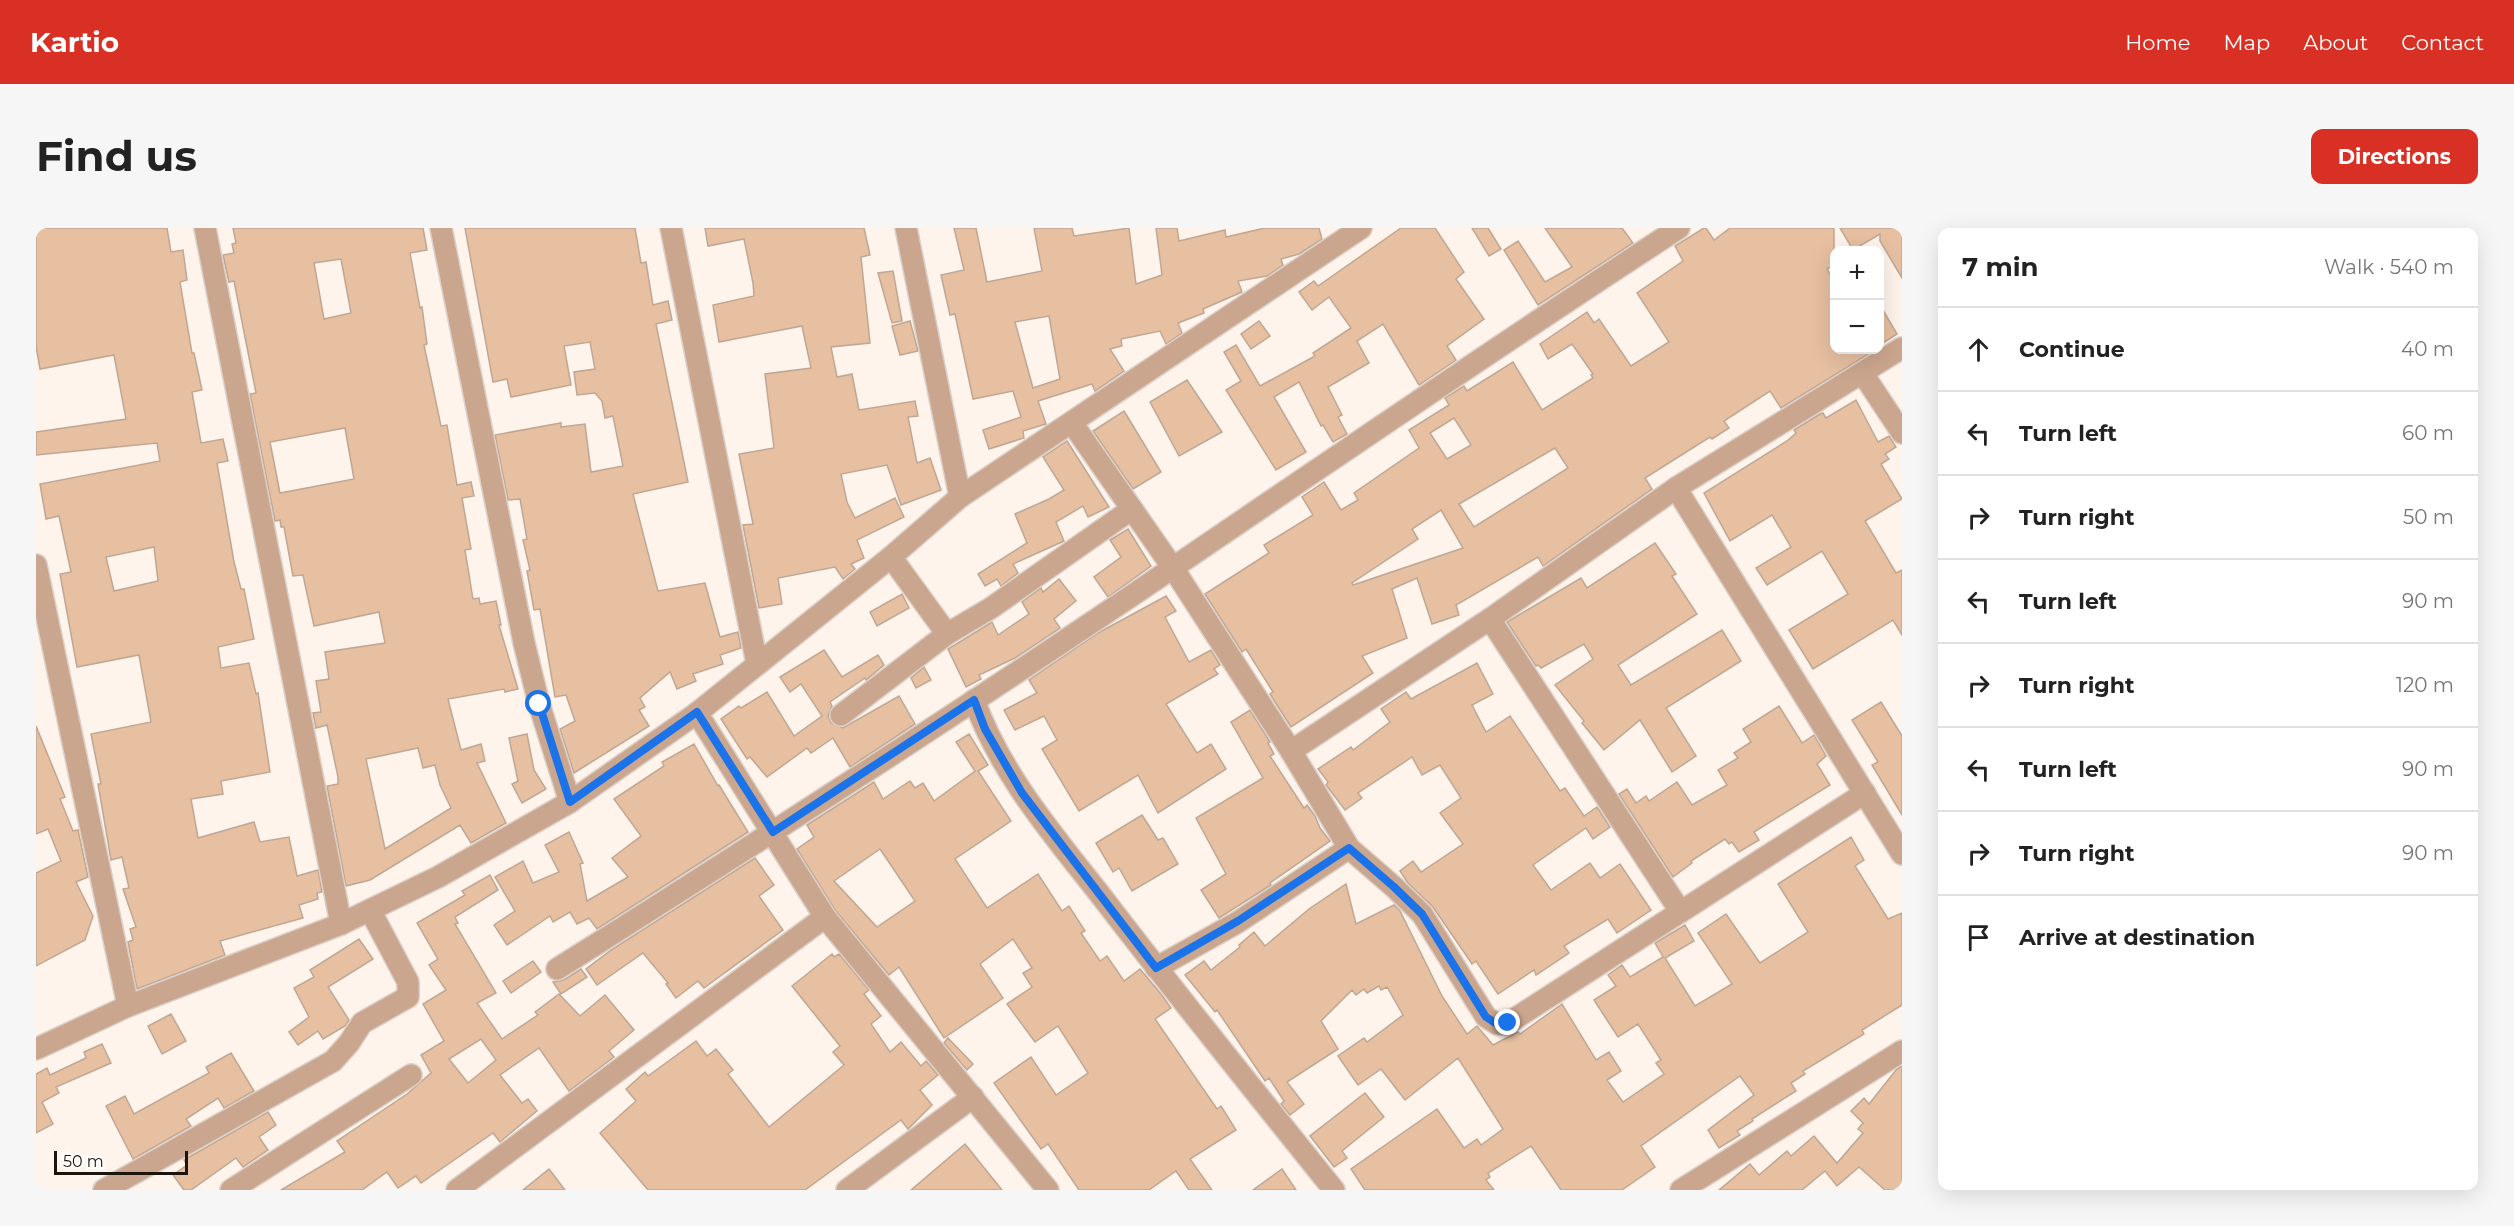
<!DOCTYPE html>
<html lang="en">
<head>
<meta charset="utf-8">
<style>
  body { margin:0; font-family:Montserrat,sans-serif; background:#f6f6f6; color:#222 }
  .controls { position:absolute; right:18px; top:18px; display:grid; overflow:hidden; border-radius:12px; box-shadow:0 6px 24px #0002 }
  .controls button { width:54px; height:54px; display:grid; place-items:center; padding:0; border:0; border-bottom:2px solid #e0e0e0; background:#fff; color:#222; font:30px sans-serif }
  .scale { position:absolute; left:18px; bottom:15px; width:134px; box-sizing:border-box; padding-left:6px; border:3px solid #1d140e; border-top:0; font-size:16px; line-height:21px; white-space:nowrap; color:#1d140e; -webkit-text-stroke:4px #fff; paint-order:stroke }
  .stop { position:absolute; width:18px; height:18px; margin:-14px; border:4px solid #1a73e8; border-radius:50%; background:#fff }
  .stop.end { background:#1a73e8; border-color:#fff; box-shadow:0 2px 6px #0008 }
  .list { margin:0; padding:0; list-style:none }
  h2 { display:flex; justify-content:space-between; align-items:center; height:78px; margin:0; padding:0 24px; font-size:26px }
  h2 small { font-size:20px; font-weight:400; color:#767676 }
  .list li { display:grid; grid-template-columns:39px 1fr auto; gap:18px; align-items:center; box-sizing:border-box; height:84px; padding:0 24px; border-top:2px solid #e0e0e0 }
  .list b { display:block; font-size:22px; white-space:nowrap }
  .list em { font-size:20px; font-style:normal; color:#767676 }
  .icon { flex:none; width:33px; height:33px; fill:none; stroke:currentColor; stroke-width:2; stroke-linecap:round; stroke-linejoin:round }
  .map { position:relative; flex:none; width:1866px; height:962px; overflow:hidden; border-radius:12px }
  header { display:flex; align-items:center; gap:36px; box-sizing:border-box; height:84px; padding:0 30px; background:#d93025; color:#fff }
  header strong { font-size:28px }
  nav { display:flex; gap:33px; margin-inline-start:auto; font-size:21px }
  .intro { display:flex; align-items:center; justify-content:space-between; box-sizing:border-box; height:144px; padding:0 36px }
  h1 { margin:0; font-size:42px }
  .button { padding:15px 27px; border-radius:12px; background:#d93025; color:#fff; font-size:21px; font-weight:700 }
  main { display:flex; gap:36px; padding:0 36px }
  aside { flex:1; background:#fff; border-radius:12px; box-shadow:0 6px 24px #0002 }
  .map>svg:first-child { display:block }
  .building { fill:#e7bfa1; stroke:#bfa794; stroke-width:1.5; fill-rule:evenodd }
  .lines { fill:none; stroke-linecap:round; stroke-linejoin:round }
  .minor-casing { stroke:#dad0c8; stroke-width:24 }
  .minor { stroke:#cba68e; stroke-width:21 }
  .route { stroke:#1a73e8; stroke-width:8 }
</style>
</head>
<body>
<header>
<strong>Kartio</strong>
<nav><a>Home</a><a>Map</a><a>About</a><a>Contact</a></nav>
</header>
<div class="intro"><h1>Find us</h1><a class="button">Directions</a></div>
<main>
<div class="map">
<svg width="1866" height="962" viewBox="0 0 1866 962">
  <rect width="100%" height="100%" fill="#fef4ec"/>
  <g class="building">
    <path d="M 0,0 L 131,0 L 135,24 L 147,22 L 151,52 L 144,54 L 156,125 L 158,125 L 166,162 L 156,164 L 165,215 L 187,211 L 192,233 L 181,235 L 198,334 L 205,361 L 208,361 L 218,411 L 182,419 L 185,440 L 213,435 L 220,466 L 222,465 L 234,544 L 185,553 L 187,566 L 155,571 L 162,610 L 218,594 L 224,614 L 253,609 L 261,648 L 282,642 L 286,664 L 281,665 L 282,671 L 263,677 L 267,690 L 184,713 L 189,727 L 101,761 L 92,714 L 97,712 L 94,701 L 100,699 L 87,661 L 93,660 L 86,629 L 75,632 L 62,556 L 65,556 L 55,506 L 115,494 L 103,427 L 41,439 L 24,346 L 35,344 L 23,288 L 10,291 L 4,256 L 124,233 L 121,215 L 0,227 L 0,204 L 90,191 L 78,127 L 4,141 L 0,118 ZM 118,319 L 122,353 L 78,363 L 70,329 Z"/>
    <path d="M 197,0 L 387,0 L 391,22 L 374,25 L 384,80 L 386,79 L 391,116 L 388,117 L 405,198 L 411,197 L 421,257 L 435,254 L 438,268 L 426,270 L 435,321 L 429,322 L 437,371 L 443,370 L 444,376 L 460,373 L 465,397 L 463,397 L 482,461 L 469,464 L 468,461 L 412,471 L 425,522 L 445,516 L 449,533 L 441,535 L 470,595 L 435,615 L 424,597 L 334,652 L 310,658 L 291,558 L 302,556 L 302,549 L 291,497 L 280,500 L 277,485 L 285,484 L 280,453 L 293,451 L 289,424 L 349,415 L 343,384 L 278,398 L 267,347 L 257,348 L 248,299 L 245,299 L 244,292 L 239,293 L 214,166 L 220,165 L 198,53 L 193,54 L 187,27 L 198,25 L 196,16 L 200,15 ZM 305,31 L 315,85 L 288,91 L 278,35 ZM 309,200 L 318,251 L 244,265 L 234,214 ZM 382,520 L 387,540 L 399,537 L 404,557 L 415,580 L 349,621 L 330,531 Z"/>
    <polygon points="429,0 599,0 605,35 610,34 617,77 632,73 636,92 620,96 652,254 597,266 610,317 622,363 669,355 684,409 702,404 705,420 684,427 687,436 657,446 660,453 641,461 634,444 604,470 609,479 603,482 613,498 538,545 524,501 539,493 530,467 519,469 504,381 498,382 491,343 494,342 487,312 491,311 484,271 472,272 459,207 525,195 525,199 549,196 555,244 587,238 577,188 569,190 566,173 559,165 541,167 538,144 559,141 554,114 528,118 535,157 475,169 471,151 457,154"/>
    <polygon points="669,0 828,0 834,27 825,29 834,115 795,119 801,149 816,146 823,182 879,173 882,188 872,189 881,235 894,230 905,262 865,277 851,237 805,246 811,274 819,290 859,270 868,289 821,312 828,330 815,336 819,341 807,351 799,339 742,350 746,376 723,380 707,297 717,296 703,226 738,220 729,146 775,140 766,98 683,114 677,77 718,68 717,55 708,11 672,18"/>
    <path d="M 918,0 L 940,0 L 951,54 L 1006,43 L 998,0 L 1036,0 L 1038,8 L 1093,0 L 1100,56 L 1126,47 L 1120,0 L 1141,0 L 1143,13 L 1189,2 L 1190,9 L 1229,0 L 1283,0 L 1286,11 L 1263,26 L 1245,31 L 1247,37 L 1231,48 L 1202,53 L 1206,64 L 1167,81 L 1168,85 L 1142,95 L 1146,105 L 1130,116 L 1124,103 L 1085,111 L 1086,118 L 1074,121 L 1088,143 L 1059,163 L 1056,156 L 1002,173 L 1010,196 L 987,203 L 988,210 L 953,221 L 947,202 L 985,189 L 977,163 L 937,171 L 919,86 L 914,87 L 905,47 L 928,42 ZM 1013,88 L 1024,151 L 997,160 L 979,94 Z"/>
    <polygon points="1365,0 1399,0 1428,44 1420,51 1448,91 1411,118 1420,132 1383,157 1347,96 1321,113 1333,135 1292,159 1306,187 1302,189 1311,206 1297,214 1287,197 1285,198 1263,154 1238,169 1270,224 1240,242 1190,162 1205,153 1188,124 1200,117 1224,158 1279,128 1277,125 1315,100 1293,69 1276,82 1263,64 1278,53 1282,58"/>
    <polygon points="1436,0 1452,0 1465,21 1453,28"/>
    <polygon points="1509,0 1586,0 1597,15 1502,77 1468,22 1482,13 1509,54 1536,39"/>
    <path d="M 1668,0 L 1670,0 L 1678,12 L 1694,0 L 1798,0 L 1798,37 L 1791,41 L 1798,53 L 1798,122 L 1839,122 L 1745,180 L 1734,163 L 1688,193 L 1693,200 L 1676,211 L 1674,209 L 1609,250 L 1616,261 L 1507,338 L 1502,329 L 1420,377 L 1423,387 L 1396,396 L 1381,350 L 1356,361 L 1371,410 L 1326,428 L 1337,445 L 1255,499 L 1234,466 L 1237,464 L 1210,421 L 1206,424 L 1169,366 L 1233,325 L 1228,317 L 1277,287 L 1266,269 L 1288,254 L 1305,282 L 1322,272 L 1318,265 L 1383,220 L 1373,202 L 1413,177 L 1409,170 L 1428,158 L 1431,163 L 1477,134 L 1506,182 L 1557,150 L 1555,147 L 1557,146 L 1536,116 L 1512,131 L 1504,116 L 1551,84 L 1558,95 L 1563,91 L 1595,138 L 1633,114 L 1601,65 L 1647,33 L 1639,18 ZM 1418,190 L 1435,217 L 1411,231 L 1394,205 ZM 1519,220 L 1532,240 L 1438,299 L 1423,276 ZM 1405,282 L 1427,320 L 1317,357 L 1316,355 L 1382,311 L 1376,301 Z"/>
    <polygon points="1804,0 1866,0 1866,50 1844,13 1844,6 1817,22"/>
    <polygon points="857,43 866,93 856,95 842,45"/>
    <polygon points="1844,77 1861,106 1844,117"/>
    <polygon points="874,93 882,123 864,127 856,98"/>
    <polygon points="1223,93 1234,108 1215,121 1205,106"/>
    <polygon points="1151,152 1186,204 1143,228 1114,174"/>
    <polygon points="1820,172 1842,214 1853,208 1860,219 1849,226 1853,231 1845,236 1866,271 1829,293 1860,345 1866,342 1866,407 1857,392 1777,441 1753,402 1812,366 1786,323 1731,357 1720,340 1755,319 1736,287 1694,313 1668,265 1751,213 1760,205 1758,202 1784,186 1787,185 1790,190"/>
    <polygon points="1088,183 1125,244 1097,261 1057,203"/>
    <polygon points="1031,213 1073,279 1052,289 1047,278 1020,294 1028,313 977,336 982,345 965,358 961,351 949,358 942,346 991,315 979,286 1013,271 1028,262 1007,229"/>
    <polygon points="1092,301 1115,338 1072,369 1058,349 1085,329 1074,312"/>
    <polygon points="1619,315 1640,346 1636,348 1661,386 1582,437 1595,457 1686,402 1705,433 1630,480 1660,528 1636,544 1604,492 1568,522 1546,495 1548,493 1519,457 1557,431 1548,416 1505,440 1502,437 1500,438 1471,394 1545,350 1551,360"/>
    <polygon points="1023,351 1040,373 1018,391 1024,400 979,430 943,447 945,451 930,459 912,421 956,394 962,407 993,386 986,374 1005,360 1007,364"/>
    <polygon points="866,366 873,380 841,398 834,384"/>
    <polygon points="1130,368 1140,383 1129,389 1153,434 1175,422 1184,437 1178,441 1182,446 1130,476 1161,525 1175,516 1190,541 1122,585 1102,547 1043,583 1006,521 1021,512 1008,488 979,502 968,482 1001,465 993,452 1062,405"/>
    <polygon points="788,422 806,449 842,427 848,437 830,452 829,450 794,474 796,478 792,488 795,495 807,500 863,468 879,496 814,539 797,510 775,525 771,520 731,549 714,529 711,531 685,491 703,478 705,480 731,464 758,508 786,488 765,456 754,464 744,449"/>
    <polygon points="1441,435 1457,466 1436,477 1450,504 1474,488 1524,563 1529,560 1548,588 1561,579 1574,599 1557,611 1550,600 1497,637 1515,662 1554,635 1564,650 1584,636 1615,682 1581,705 1572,691 1528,718 1533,725 1500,747 1498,742 1462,766 1440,733 1436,736 1397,679 1372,655 1364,643 1377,633 1385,644 1427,616 1404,585 1425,570 1404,537 1386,547 1376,529 1322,565 1326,570 1309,582 1290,557 1292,554 1282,541 1315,519 1317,522 1354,494 1345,481 1370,464 1375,471"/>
    <polygon points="888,439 895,452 880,460 875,450"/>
    <polygon points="1845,474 1866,508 1866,587 1836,537 1842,534 1816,492"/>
    <polygon points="1743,478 1766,515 1778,507 1790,528 1781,536 1794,557 1718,604 1723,612 1703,624 1696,614 1693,616 1689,611 1655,633 1656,635 1637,649 1583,566 1591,561 1600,575 1610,568 1613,573 1641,554 1656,577 1691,557 1682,542 1702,530 1698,525 1715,514 1707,501"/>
    <polygon points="1214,482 1234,514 1232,515 1238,526 1234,528 1268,580 1271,577 1279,588 1284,600 1294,613 1234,655 1235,657 1183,690 1165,662 1190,646 1160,590 1227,550 1195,494"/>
    <polygon points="0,498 29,569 24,571 37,603 42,602 52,649 40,654 57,688 49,712 0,738 0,645 25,633 12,601 0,606"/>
    <polygon points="491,506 498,542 510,561 486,575 476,556 482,553 473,510"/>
    <path d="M 933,506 L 952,537 L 942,543 L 975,593 L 919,631 L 951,680 L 1002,646 L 1026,683 L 1033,678 L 1049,703 L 1045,705 L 1064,733 L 1071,728 L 1088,753 L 1104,741 L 1125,766 L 1135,780 L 1119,791 L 1181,881 L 1185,878 L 1200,902 L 1154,931 L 1176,962 L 1153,962 L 1140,943 L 1113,962 L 1043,962 L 1012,916 L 1005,921 L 958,855 L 995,829 L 1020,867 L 1052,845 L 1022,798 L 999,814 L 971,776 L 996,759 L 987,745 L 996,740 L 977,711 L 944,736 L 967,770 L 908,810 L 863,739 L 853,747 L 799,682 L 761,621 L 778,609 L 771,597 L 838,554 L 847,571 L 874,553 L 879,560 L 887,555 L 898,573 L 939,543 L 920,514 ZM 844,621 L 879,673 L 841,699 L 798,653 Z"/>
    <polygon points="658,516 682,558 683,557 712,604 561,701 553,690 541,696 534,684 517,694 514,688 471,717 458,697 479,683 459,649 487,633 497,655 523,644 509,617 533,604 547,635 544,636 551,673 592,649 576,630 605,608 578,571 628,538 626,534"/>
    <polygon points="1106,587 1122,612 1127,610 1142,636 1096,663 1083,640 1077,644 1060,615"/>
    <polygon points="1815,609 1828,632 1819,638 1852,691 1866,685 1866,777 1826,802 1828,806 1767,843 1769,846 1755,855 1760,863 1716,891 1717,893 1701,903 1704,907 1683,920 1672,902 1718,867 1704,848 1605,918 1619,939 1586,962 1525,962 1495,918 1452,945 1454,949 1450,952 1458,962 1329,962 1315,941 1401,881 1428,920 1441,911 1445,917 1467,901 1422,830 1369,872 1345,841 1322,857 1302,828 1328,810 1331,814 1367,787 1351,759 1345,762 1343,758 1331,765 1328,761 1320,767 1316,762 1285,793 1302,821 1251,854 1268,876 1254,887 1245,876 1248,873 1233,850 1229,853 1181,782 1179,784 1149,747 1168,733 1175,742 1204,719 1203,717 1218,704 1229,718 1273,681 1310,656 1320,696 1358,677 1364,683 1406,768 1431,806 1441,798 1457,817 1482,804 1484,806 1526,776 1560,832 1573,824 1585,843 1571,852 1587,874 1628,846 1620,835 1625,832 1602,796 1582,809 1558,772 1580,758 1572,747 1586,737 1594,749 1627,729 1619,715 1649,697 1658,713 1629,730 1659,778 1696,756 1662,705 1690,686 1724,735 1772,704 1742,656"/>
    <polygon points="719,630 738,657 723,668 747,702 668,760 662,753 640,770 630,756 632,755 607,725 561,757 550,741 575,722"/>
    <path d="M 454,647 L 462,662 L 419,689 L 422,695 L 419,696 L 460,765 L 441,775 L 466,811 L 502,787 L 499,784 L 523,766 L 544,788 L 569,767 L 598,802 L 573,823 L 578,829 L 533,863 L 503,820 L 464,847 L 486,875 L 492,871 L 501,883 L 464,914 L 457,905 L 385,955 L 380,948 L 362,960 L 351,944 L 326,962 L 245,962 L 309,924 L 301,913 L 371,866 L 395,845 L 385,827 L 408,813 L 387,776 L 410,762 L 393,737 L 402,731 L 381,695 L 429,667 L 426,663 ZM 445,811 L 460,832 L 432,855 L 413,831 Z"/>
    <polygon points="323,711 337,731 292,759 313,792 309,798 287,811 282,803 262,817 253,804 273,789 258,760 278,749 274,742"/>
    <polygon points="796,726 798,729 803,726 833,762 828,766 845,788 835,796 854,824 865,814 885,838 890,833 902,847 884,862 896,877 872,901 865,892 769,962 612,962 564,905 600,873 590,861 609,844 612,848 660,813 671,828 680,821 697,842 692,846 733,899 808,837 797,824 804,818 756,758"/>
    <polygon points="497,733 505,744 475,765 467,753"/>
    <polygon points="545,741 551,749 525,766 517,754 528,752"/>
    <polygon points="135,786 150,813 126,826 112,798"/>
    <polygon points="912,810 937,836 931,842 908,815"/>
    <polygon points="66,816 75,835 20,859 23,865 6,874 17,896 0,905 0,846 11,840 14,847 50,830 48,824"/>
    <polygon points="195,825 218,863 188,880 182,870 150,891 155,898 97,931 70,878 89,868 98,886 173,845 170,839"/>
    <polygon points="1866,838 1866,962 1849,962 1823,939 1801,958 1789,943 1766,962 1683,962 1714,936 1723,947 1751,923 1755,928 1778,908 1801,935 1827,905 1822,901 1827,895 1815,883 1828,870 1833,876 1860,842"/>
    <polygon points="1329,865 1348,889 1306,923 1311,930 1298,939 1274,908"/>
    <polygon points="232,884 240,897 223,909 232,922 207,939 200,930 155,962 148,962 137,947 151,937 148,932"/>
    <polygon points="929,916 966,962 875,962"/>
    <polygon points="513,941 529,962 487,962"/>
    <polygon points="1246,941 1260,962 1217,962"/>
  </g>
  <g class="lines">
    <g class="minor-casing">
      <g id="minor">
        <polyline points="169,0 305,696"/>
        <polyline points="405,0 488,415 503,476 534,574"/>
        <polyline points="635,0 721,436"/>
        <polyline points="870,0 924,269"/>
        <polyline points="1827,146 1866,205"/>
        <polyline points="1036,195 1137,340 1255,523 1313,620 1358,659 1386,686 1450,789 1461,796 1472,795 1829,565"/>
        <polyline points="1640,260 1866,626"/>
        <polyline points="855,329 911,406"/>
        <polyline points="0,337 92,778"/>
        <polyline points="1454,391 1644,683"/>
        <path d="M 938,472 C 966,549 1020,610 1069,673 C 1144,771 1221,866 1298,962"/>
        <polyline points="661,485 789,689 1012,962"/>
        <polyline points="805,487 911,406 955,380 1096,281"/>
        <polyline points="1255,523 1454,391 1640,260 1866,120"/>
        <polyline points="1120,740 1202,694 1313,620"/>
        <path d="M 521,741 C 729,610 935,477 1138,339 C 1306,225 1473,110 1643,0"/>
        <polyline points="0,821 92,778 305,696 402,649 534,574 661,485 855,329 924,269 1325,0"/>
        <polyline points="68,962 297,833 313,815 326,795 372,769 372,754 334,682"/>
        <polyline points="195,962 375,847"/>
        <polyline points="421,962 789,689"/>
        <polyline points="811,962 937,869"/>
        <polyline points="1645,962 1866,823"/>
      </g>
    </g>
    <use href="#minor" class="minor"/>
  </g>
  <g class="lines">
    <polyline class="route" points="503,476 534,574 661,484 737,604 938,472 949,501 986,565 1120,740 1202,693 1313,620 1358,659 1386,686 1450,789 1461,796 1472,795"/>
  </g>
</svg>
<div class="controls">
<button>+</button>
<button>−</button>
</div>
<div class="scale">50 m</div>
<div class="stop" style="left:503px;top:476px"></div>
<div class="stop end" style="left:1472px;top:795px"></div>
</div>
<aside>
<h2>7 min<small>Walk · 540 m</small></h2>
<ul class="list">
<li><svg class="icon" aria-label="ahead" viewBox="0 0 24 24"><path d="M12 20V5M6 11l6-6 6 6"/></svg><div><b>Continue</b></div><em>40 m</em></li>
<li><svg class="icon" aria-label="left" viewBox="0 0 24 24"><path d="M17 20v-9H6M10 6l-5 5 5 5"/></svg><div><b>Turn left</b></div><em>60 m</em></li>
<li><svg class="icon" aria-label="right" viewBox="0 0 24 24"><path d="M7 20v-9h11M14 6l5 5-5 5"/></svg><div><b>Turn right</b></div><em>50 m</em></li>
<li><svg class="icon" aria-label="left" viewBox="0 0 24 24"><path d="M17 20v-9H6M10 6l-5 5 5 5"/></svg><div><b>Turn left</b></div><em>90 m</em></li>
<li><svg class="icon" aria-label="right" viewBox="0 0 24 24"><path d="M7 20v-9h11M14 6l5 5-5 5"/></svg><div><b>Turn right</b></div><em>120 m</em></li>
<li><svg class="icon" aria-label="left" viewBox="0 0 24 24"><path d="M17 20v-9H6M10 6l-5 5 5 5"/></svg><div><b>Turn left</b></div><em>90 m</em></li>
<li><svg class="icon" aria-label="right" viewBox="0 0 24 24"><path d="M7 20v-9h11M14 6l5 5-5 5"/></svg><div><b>Turn right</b></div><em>90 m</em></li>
<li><svg class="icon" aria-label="arrive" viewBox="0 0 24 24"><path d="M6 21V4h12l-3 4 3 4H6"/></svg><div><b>Arrive at destination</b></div></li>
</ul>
</aside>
</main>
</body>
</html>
